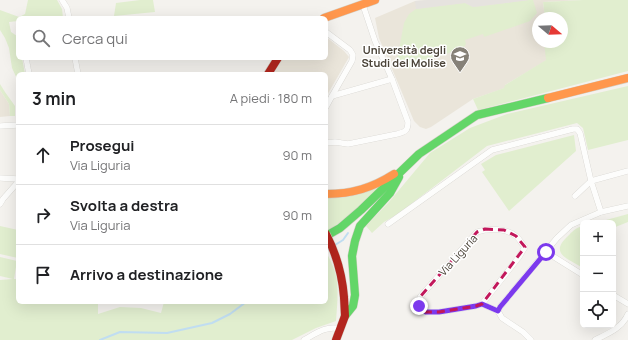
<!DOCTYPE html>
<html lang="it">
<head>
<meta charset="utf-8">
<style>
  body { margin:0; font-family:Manrope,sans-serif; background:#f6f6f6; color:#202124 }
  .controls { position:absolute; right:12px; bottom:12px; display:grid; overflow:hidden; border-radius:6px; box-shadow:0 4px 16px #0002 }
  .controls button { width:36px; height:36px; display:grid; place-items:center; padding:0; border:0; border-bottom:1px solid #e0e0e0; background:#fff; color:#202124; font:20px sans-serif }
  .compass { position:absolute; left:532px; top:12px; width:36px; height:36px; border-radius:50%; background:#fff; box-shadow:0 4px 16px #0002; rotate:109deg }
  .stop { position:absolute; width:12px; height:12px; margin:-9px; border:3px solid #7c3aed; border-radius:50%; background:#fff }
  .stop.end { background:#7c3aed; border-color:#fff; box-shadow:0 1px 4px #0008 }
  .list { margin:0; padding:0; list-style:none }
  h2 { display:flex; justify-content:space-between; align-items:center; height:52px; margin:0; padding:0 16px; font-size:17px }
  h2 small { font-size:13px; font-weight:400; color:#757577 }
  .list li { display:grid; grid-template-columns:26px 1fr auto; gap:12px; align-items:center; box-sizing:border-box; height:60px; padding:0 16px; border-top:1px solid #e0e0e0 }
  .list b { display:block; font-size:15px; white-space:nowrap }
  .list p { margin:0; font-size:13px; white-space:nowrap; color:#757577 }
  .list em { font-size:13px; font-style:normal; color:#757577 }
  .icon { flex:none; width:22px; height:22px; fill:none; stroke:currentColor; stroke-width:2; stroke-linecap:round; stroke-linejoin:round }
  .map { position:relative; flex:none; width:628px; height:340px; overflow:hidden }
  .search { position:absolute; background:#fff; box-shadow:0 4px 16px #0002; left:16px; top:16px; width:312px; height:44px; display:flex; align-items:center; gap:10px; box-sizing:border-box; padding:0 14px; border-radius:6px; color:#757577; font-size:15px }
  .panel { position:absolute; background:#fff; box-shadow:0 4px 16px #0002; left:16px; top:72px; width:312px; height:232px; border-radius:6px }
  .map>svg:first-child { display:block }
  .education { fill:#eae5da }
  .green { fill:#e1eecf }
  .parking { fill:#e6e3df }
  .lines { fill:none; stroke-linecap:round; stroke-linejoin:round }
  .stream { stroke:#c0ddf1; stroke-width:2 }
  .street-casing { stroke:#d2d0cb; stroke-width:6 }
  .fast-casing { stroke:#d3cfc5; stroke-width:9 }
  .slow-casing { stroke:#d3cfc5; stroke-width:9 }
  .jam-casing { stroke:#d3cfc5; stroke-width:9 }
  .street { stroke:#fdfdfc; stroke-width:5.5 }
  .fast { stroke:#63d668; stroke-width:8 }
  .slow { stroke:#ff974d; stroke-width:8 }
  .jam { stroke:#b3261e; stroke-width:8 }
  .jam-bridge-casing { stroke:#d3cfc5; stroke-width:9; stroke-linecap:butt }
  .jam-bridge { stroke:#b3261e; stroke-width:8 }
  .route { stroke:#7c3aed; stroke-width:5 }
  .marked { fill:none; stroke:#c2185b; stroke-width:3; stroke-dasharray:8 5; stroke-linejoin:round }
  .labels { text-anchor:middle; stroke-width:3; stroke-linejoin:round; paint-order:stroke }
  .poi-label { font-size:11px; font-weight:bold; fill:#4b4439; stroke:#fff; text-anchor:end }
  .street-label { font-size:11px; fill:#4b4439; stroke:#fff }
</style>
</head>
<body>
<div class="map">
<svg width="628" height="340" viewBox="0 0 628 340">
  <rect width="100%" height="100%" fill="#f4f2ee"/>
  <g class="education">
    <polygon points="428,0 583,0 543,2 545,18 538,18 538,42 544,42 547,60 505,85 505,88 473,99 431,127 426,129 420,127 414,121 379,38 375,18 415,1"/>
    <polygon points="326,37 344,51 349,57 326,97 326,74 274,74 283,58 326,58"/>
    <polygon points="0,90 9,104 10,116 0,117"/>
  </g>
  <g class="green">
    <polygon points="28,0 57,0 62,9 63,18 18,18 18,21 9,22 11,32 17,36 18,36 18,58 22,58 25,74 18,74 18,81 12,68 9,48 5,38 0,30 0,10 19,17 25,14"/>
    <polygon points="140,0 153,0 155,12 114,16 116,3"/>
    <polygon points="529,0 533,0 537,13 530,21 484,37 483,34 465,40 466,44 464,47 407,69 400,66 397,60 404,23 409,14 416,9 465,3 473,7"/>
    <polygon points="583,0 628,0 628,71 478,110 473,99 504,88 505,85 546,60 544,42 562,42 562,18 545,18 543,2"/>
    <polygon points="0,84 5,92 15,106 15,116 10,116 9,104 0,90"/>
    <polygon points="628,86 628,140 588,150 583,128 577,123 487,146 398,214 384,222 372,233 366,226 389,202 430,153 470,128 507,114"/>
    <polygon points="574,135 576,151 509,211 482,172 485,170 481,164 496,155"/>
    <path d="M 379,187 C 362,203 346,219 326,232 L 326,198 C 345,199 361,195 379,187 Z"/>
    <polygon points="628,214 628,222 613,228 613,223 595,223"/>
    <polygon points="0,226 18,230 18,258 0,254"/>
    <path d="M 583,226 L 583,268 C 569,259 549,254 567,237 C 573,231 575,228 583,226 Z"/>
    <path d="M 326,252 C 330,259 334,267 336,276 C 339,290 337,306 336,321 L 316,328 L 292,340 L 0,340 L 0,280 L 13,279 L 0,276 L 0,257 L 17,261 L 14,279 L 16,279 L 18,271 L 18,302 L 98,302 L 98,314 L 120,307 L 141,308 L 161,313 L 164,302 L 326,302 Z"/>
  </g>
  <polygon class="parking" points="428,0 529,0 473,7 465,3 416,9 415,1"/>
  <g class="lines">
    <g class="stream">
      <polyline points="335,245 343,240 348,233"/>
      <polyline points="326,251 331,248"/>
      <polyline points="100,340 120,332 167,333 212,323 230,314 246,302"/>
    </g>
    <g class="street-casing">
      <g id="street">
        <polyline points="62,0 67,8 69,18"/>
        <polyline points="326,32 350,50 353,55 352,61 332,96"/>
        <polyline points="26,58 29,74"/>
        <polyline points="75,58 78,74"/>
        <polyline points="326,107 332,96 392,79"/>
        <polyline points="0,126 18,125"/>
        <path d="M 326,143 L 335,142 L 348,144 L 397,134 C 405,132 408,131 408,122 L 392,79 L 375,41 L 363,5"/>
        <polyline points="0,178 18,179"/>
        <polyline points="575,196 591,181 628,171"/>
        <polyline points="0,204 3,199 18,182"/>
        <polyline points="388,224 492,150 573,129 577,129 580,133 591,181 601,212"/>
        <polyline points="546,252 583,275"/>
        <polyline points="613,295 628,304"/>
        <path d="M 482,304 L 519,257 L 525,247 C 522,244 520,240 517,237 C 508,228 488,228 477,232 L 420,297 L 419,306 L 426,312 L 439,312 L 476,306 L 482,304 L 498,311 L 502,318 L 523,332 L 531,340"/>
        <polyline points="498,311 500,307 557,238 571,225 601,212 628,206"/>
        <path d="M 304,340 C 315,334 327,325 340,329"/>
        <path d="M 595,340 C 609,333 622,328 628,314"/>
      </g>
    </g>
    <g class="fast-casing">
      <g id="fast">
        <polyline points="326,236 340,228 361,210 419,154 477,115 548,98"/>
        <polyline points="345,316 353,306 355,295 352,256 355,241 360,226 390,193 399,177"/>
      </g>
    </g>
    <g class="slow-casing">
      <g id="slow">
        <polyline points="324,18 375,0"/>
        <polyline points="548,98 628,78"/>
        <path d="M 326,194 C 352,194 372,188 394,174"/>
      </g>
    </g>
    <g class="jam-casing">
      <g id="jam">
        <polyline points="268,74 278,58"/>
        <polyline points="336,340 345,316 344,297"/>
      </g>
    </g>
    <use href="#street" class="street"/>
    <use href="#fast" class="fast"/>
    <use href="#slow" class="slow"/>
    <use href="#jam" class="jam"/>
    <g class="jam-bridge-casing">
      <path id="jam-bridge" d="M 326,234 C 337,255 342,273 344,297"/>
    </g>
    <use href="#jam-bridge" class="jam-bridge"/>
  </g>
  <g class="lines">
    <polyline class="route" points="419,306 426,312 439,312 476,306 482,304 498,311 500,307 546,252"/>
  </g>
  <path class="marked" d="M 485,229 L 504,230 L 516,236 L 525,247 L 482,304 L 476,306 L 439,312 L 426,312 L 419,306 L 420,297 L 477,232 Z"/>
  <defs>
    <g id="university-pin" transform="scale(1)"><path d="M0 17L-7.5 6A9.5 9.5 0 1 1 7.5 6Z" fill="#868178" stroke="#fff"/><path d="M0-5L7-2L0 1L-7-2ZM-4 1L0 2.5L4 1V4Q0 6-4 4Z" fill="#fff"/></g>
  </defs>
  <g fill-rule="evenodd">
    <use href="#university-pin" x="460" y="56"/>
  </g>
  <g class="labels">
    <g class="poi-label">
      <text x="446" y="54">Università degli<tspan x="446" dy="13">Studi del Molise</tspan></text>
    </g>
    <g class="street-label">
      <text transform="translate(458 255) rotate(-48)" y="4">Via Liguria</text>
    </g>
  </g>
</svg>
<div class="controls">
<button>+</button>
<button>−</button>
<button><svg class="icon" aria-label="locate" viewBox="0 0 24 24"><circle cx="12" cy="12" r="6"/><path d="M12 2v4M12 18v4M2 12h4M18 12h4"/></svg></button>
</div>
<svg class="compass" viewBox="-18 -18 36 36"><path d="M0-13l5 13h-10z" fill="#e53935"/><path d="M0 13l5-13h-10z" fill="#757577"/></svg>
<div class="stop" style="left:546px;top:252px"></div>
<div class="stop end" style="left:419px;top:306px"></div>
<div class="search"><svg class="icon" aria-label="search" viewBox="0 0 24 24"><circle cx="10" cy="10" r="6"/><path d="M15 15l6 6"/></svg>Cerca qui</div>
<section class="panel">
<h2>3 min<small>A piedi · 180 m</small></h2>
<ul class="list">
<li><svg class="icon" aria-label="ahead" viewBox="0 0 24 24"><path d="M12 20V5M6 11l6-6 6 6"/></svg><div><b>Prosegui</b><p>Via Liguria</p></div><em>90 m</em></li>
<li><svg class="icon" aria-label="right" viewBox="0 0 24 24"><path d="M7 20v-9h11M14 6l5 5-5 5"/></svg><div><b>Svolta a destra</b><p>Via Liguria</p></div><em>90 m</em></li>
<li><svg class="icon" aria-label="arrive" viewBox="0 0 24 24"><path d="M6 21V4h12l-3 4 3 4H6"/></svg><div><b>Arrivo a destinazione</b></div></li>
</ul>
</section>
</div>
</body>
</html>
